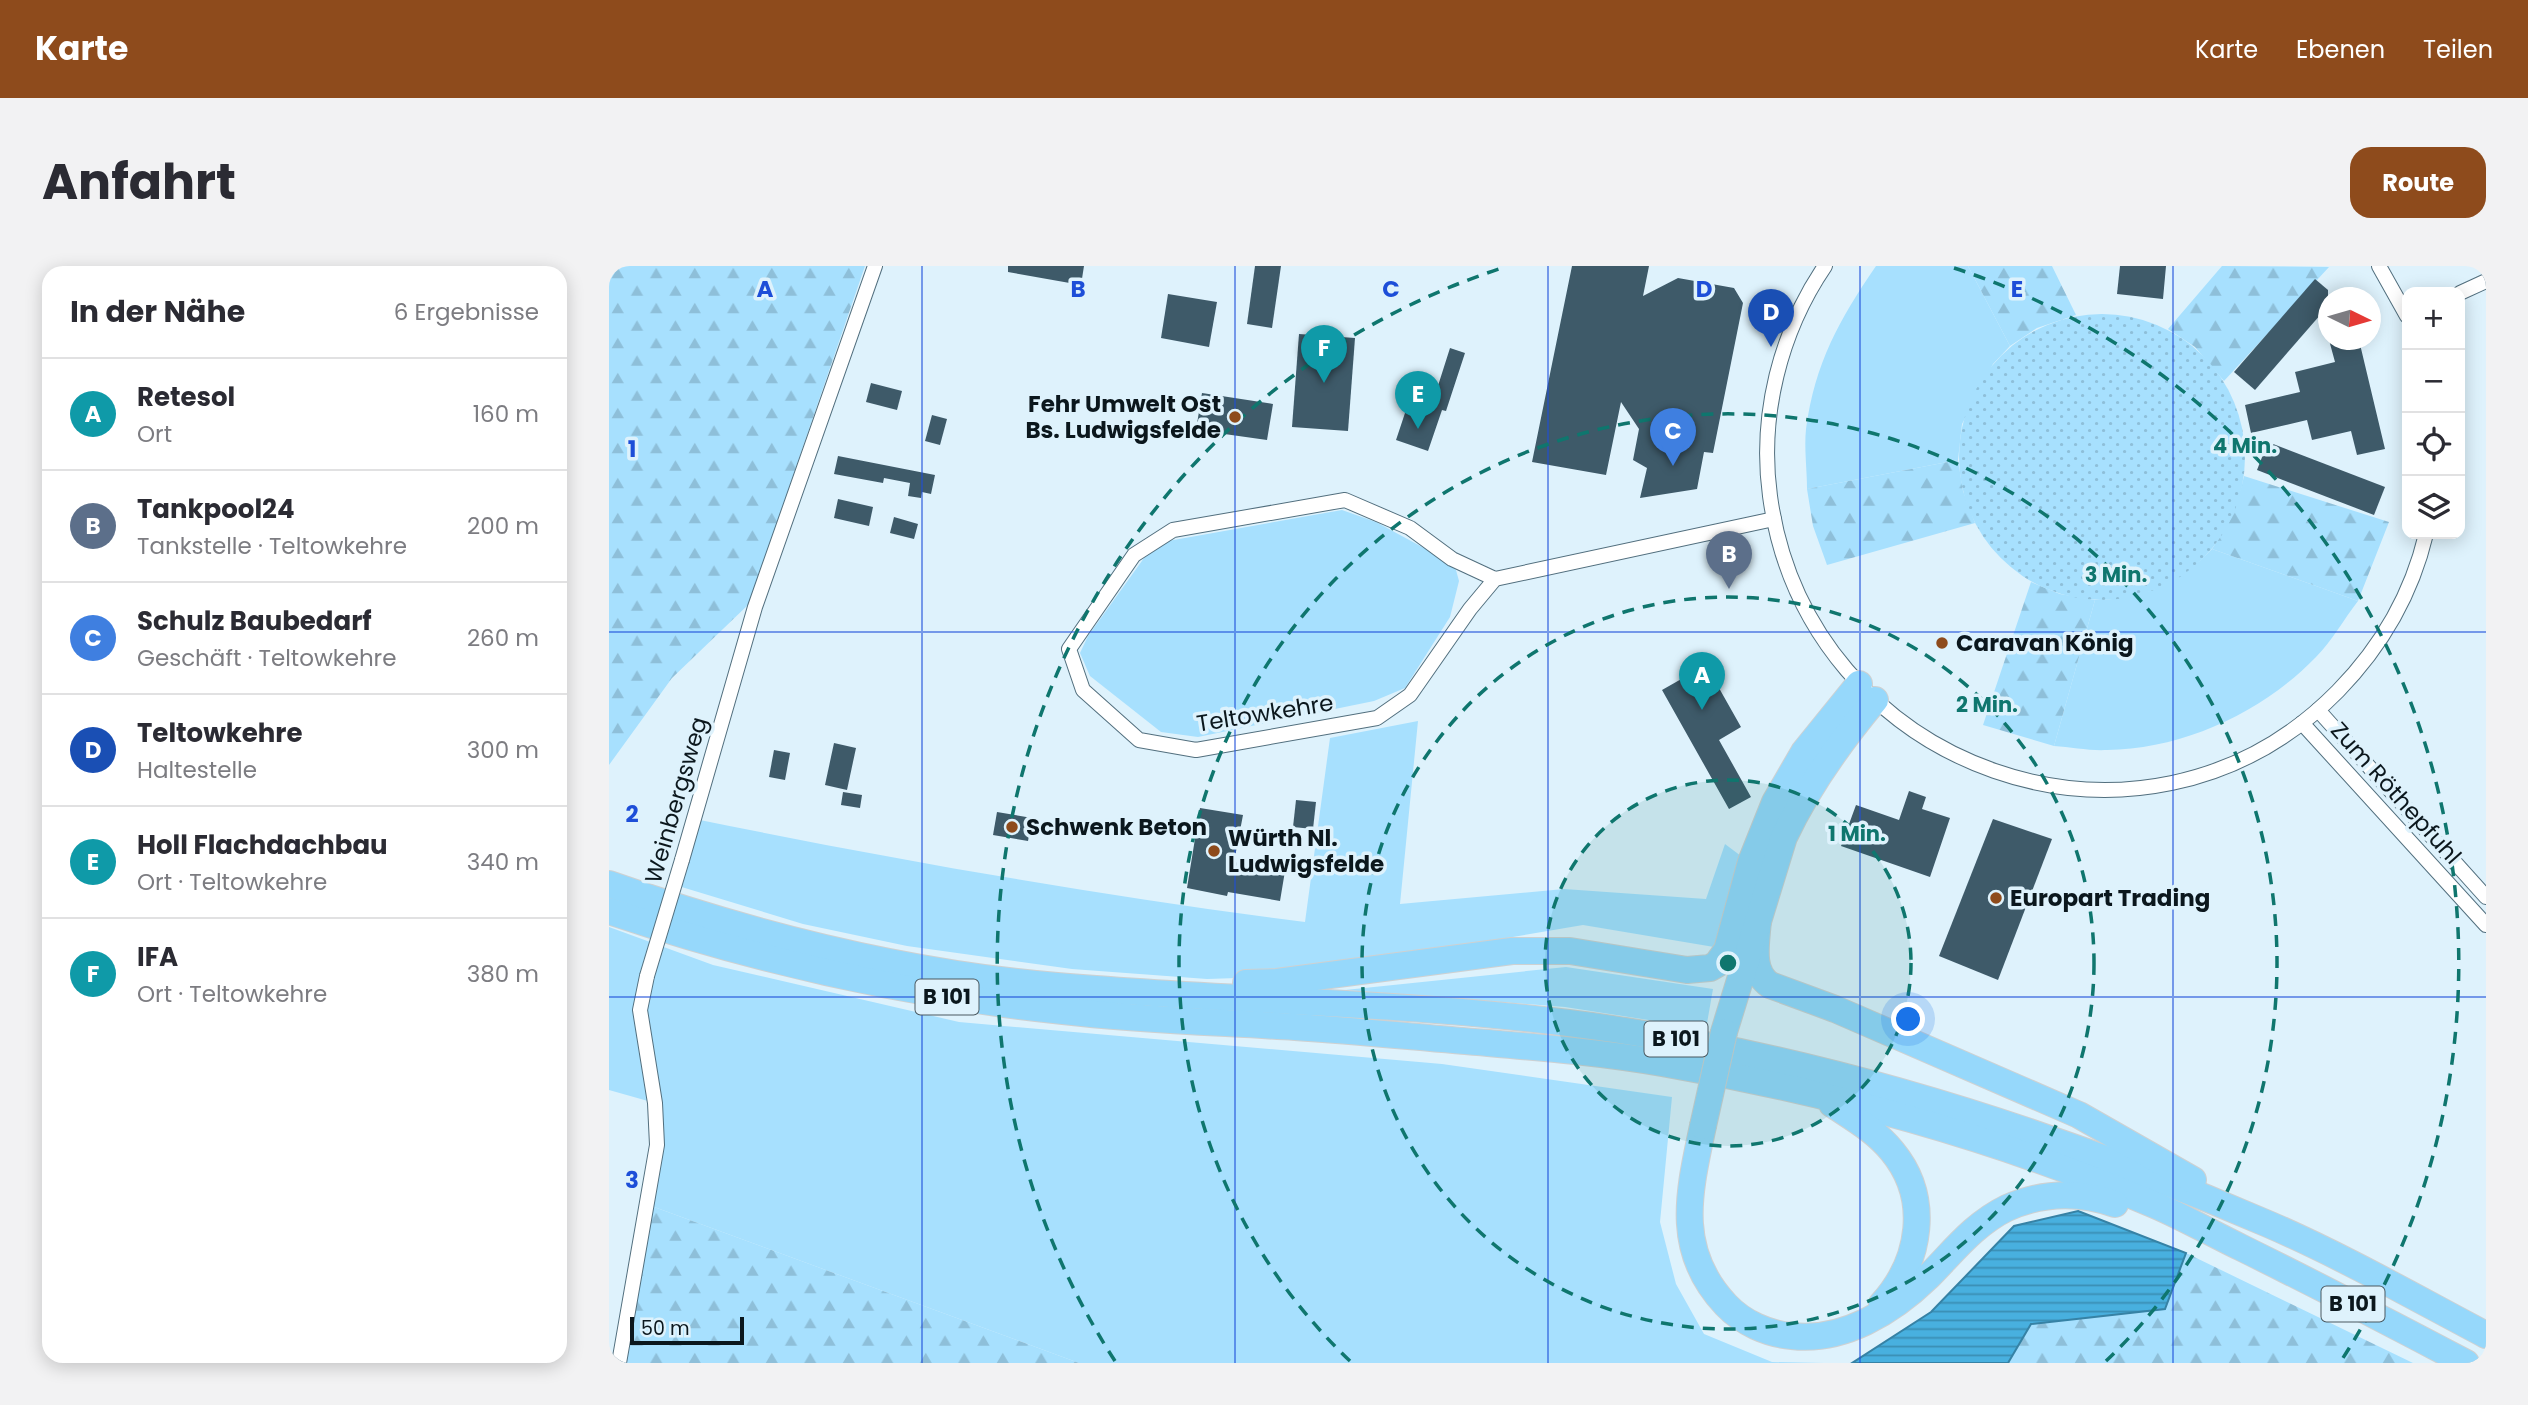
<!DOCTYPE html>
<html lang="de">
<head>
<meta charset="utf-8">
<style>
  body { margin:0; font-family:Poppins,sans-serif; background:#f2f2f3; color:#2b2b33 }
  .controls { position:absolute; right:21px; top:21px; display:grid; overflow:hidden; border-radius:14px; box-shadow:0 4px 18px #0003 }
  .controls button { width:63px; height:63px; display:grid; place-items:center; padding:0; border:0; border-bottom:2px solid #e1e1e2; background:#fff; color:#2b2b33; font:35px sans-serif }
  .compass { position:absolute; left:1709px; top:21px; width:63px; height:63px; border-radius:50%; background:#fff; box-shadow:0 4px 18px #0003; rotate:95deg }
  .scale { position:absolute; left:21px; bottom:18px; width:114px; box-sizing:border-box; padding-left:7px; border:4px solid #0b171d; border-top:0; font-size:19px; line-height:24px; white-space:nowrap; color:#0b171d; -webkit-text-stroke:5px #def2fc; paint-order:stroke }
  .you { position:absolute; left:1300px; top:754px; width:24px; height:24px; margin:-18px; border:5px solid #fff; border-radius:50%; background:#1a73e8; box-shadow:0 0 0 10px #1a73e833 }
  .badge { display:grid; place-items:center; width:46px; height:46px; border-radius:50%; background:#8e4b1c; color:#fff; font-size:23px; font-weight:700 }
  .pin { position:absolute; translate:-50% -58px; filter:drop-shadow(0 2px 4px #0008) }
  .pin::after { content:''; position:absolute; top:37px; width:24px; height:21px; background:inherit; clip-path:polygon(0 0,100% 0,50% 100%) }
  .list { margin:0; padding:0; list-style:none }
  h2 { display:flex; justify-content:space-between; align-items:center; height:91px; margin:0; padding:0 28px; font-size:30px }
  h2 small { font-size:23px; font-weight:400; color:#7c7c81 }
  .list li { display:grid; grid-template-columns:46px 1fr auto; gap:21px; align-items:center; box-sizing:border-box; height:112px; padding:0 28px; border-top:2px solid #e1e1e2 }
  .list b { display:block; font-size:26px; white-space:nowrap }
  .list p { margin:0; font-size:23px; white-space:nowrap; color:#7c7c81 }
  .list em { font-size:23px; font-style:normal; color:#7c7c81 }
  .icon { flex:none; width:38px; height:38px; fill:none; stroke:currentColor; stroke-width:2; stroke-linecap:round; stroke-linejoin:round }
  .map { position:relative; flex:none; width:1877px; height:1097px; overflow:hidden; border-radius:21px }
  header { display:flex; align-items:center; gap:42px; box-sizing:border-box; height:98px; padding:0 35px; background:#8e4b1c; color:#fff }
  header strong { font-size:33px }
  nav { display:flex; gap:38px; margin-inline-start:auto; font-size:24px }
  .intro { display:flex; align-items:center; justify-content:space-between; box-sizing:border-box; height:168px; padding:0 42px }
  h1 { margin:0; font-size:49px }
  .button { padding:18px 32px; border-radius:21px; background:#8e4b1c; color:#fff; font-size:24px; font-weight:700 }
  main { display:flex; gap:42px; padding:0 42px }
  aside { flex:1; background:#fff; border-radius:21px; box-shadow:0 4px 18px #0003 }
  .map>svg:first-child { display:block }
  .green { fill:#a7e0fe }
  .forest { fill:url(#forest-firs) }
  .park { fill:url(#park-dots) }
  .water { fill:url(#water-rules); stroke:#3682a5; stroke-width:2 }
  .building { fill:#3e5a69 }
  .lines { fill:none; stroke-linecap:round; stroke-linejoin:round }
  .street-casing { stroke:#526f7e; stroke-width:16 }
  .highway-casing { stroke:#ced1d2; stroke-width:28 }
  .street { stroke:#fff; stroke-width:14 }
  .highway { stroke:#96d8fb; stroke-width:26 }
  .street-bridge-casing { stroke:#526f7e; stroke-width:16; stroke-linecap:butt }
  .highway-bridge-casing { stroke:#ced1d2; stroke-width:28; stroke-linecap:butt }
  .street-bridge { stroke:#fff; stroke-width:14 }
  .highway-bridge { stroke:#96d8fb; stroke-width:26 }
  .grid { fill:none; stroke:#1d4ed8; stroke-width:2; stroke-opacity:0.55 }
  .ring { fill:none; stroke:#0f766e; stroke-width:3.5; stroke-dasharray:12 9 }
  .poi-dot { fill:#8e4b1c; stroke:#def2fc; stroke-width:2.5 }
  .labels { text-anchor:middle; stroke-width:7; stroke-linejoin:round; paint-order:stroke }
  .shield { fill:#def2fc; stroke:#4a5960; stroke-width:2 }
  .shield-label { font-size:21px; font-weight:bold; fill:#0b171d }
  .poi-label { font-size:23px; font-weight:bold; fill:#0b171d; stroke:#def2fc; text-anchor:start }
  .street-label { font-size:23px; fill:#0b171d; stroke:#def2fc }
  .grid-label { font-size:23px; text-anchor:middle; font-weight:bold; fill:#1d4ed8; stroke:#def2fc; stroke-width:7; stroke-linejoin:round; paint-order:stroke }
  .centre { fill:#0f766e; stroke:#def2fc; stroke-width:3.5 }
  .ring-label { font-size:21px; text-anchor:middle; font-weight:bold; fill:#0f766e; stroke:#def2fc; stroke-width:7; stroke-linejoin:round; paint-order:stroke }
</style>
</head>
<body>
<header>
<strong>Karte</strong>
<nav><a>Karte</a><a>Ebenen</a><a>Teilen</a></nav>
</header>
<div class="intro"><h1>Anfahrt</h1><a class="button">Route</a></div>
<main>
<aside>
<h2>In der Nähe<small>6 Ergebnisse</small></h2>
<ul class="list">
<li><span class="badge" style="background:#0f9aa8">A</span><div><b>Retesol</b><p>Ort</p></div><em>160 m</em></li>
<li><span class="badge" style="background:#5c6f8a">B</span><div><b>Tankpool24</b><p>Tankstelle · Teltowkehre</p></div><em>200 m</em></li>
<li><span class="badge" style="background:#3f7fe0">C</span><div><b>Schulz Baubedarf</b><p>Geschäft · Teltowkehre</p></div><em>260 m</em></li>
<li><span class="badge" style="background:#1a4fb4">D</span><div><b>Teltowkehre</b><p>Haltestelle</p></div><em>300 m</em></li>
<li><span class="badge" style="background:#0f9aa8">E</span><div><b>Holl Flachdachbau</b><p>Ort · Teltowkehre</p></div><em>340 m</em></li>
<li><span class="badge" style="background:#0f9aa8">F</span><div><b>IFA</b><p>Ort · Teltowkehre</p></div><em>380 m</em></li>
</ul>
</aside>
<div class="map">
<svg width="1877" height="1097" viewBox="0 0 1877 1097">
  <defs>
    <pattern id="forest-firs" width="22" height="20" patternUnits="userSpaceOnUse" patternTransform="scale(1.75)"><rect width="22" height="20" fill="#a7e0fe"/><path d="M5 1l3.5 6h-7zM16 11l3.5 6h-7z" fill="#8ebfd9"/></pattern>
    <pattern id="park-dots" width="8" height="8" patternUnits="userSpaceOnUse" patternTransform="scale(1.75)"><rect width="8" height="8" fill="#a7e0fe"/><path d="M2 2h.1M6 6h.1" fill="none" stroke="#8ebfd9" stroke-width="1.8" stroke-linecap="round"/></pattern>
    <pattern id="water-rules" width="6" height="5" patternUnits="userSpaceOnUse" patternTransform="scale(1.75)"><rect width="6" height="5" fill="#48b0df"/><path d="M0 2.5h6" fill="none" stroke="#3a8eb4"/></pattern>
  </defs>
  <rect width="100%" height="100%" fill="#def2fc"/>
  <g class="green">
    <path d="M 1267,0 L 1359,0 L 1401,80 L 1384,98 L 1353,158 L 1349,194 L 1198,223 C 1198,204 1195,182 1197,163 C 1206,97 1230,54 1267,0 Z"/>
    <polygon points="733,244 767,256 826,288 847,304 850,315 841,351 796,422 765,435 589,471 552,466 481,410 471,387 479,370 535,292 559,275"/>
    <path d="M 1603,283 L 1749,335 C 1735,353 1723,375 1707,391 C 1654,446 1575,483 1498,484 C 1481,485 1462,481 1445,480 L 1486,334 C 1535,333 1569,318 1603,283 Z"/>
    <path d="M 809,455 L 791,638 L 955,623 L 1097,633 L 1116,578 L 1132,590 L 1111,682 L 974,659 L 722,702 L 659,711 L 598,713 L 463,703 L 298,680 L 194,658 L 66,619 L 86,553 C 288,594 491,630 696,656 L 721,472 Z"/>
    <polygon points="0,661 104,699 350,756 833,798 1063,831 1051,956 1067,1018 1095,1068 1163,1096 1215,1097 470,1097 37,938 46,837 0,824"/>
    <polygon points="957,701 1104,723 1097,763 956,741 736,724"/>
  </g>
  <g class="forest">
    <polygon points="0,0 256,0 140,338 63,412 0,499"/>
    <polygon points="1359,0 1443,0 1467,49 1428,62 1401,80"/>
    <polygon points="1613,0 1720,1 1615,115 1586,81 1559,63"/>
    <polygon points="1349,194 1354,225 1366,257 1218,299 1204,260 1198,223"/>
    <path d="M 1635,210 L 1780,256 L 1749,335 L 1603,283 C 1619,259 1629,238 1635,210 Z"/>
    <polygon points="1422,316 1451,328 1486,334 1445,480 1374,459"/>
    <polygon points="37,938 470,1097 10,1097"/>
    <polygon points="1577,987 1804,1097 1399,1097 1422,1058 1556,1043"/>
  </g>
  <circle class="park" cx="1493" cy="191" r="143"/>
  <polygon class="water" points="1469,945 1577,987 1556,1043 1422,1058 1399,1097 1243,1097 1322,1046 1405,960"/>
  <g class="building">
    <polygon points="399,0 475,0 472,19 399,6"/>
    <polygon points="646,0 672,0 663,62 638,58"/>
    <polygon points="963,0 1040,0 1034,30 1069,12 1125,22 1134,37 1104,187 1095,186 1088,223 1031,232 1038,202 1024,194 1030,163 1012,136 997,209 923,196"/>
    <polygon points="1511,0 1557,0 1554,33 1508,28"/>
    <polygon points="1706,13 1719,24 1719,40 1646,124 1625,106"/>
    <polygon points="559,28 608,36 600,81 552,72"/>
    <polygon points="690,68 746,72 739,165 683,161"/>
    <polygon points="1720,74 1750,74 1776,183 1748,189 1742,165 1703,174 1698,154 1642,167 1636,139 1691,126 1686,106 1726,96"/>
    <polygon points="841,82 856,87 837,145 833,144 819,185 787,174 798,141 820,148"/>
    <polygon points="262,117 293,125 288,144 257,136"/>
    <polygon points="593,127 664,138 658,174 587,164"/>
    <polygon points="323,149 338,153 331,179 316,175"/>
    <polygon points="1659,176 1776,221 1765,249 1648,204"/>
    <polygon points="229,190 326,209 322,228 313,226 312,232 299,230 301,217 275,212 274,217 225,208"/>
    <polygon points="229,233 264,241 260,260 225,252"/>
    <polygon points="285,251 309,258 305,273 281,267"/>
    <polygon points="1097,399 1132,461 1110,474 1142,531 1120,543 1053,424"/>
    <polygon points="225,477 247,482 238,524 216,519"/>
    <polygon points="165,484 181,487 176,514 160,511"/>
    <polygon points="1300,525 1317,531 1313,543 1341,552 1321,611 1232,580 1247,539 1290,554"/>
    <polygon points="234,526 253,529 251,542 232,539"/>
    <polygon points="687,534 707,536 704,563 684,561"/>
    <polygon points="591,542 634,549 625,596 676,605 671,635 619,626 618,630 578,622"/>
    <polygon points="388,546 423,552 419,575 384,569"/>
    <polygon points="1384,553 1443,573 1389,714 1330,690"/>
  </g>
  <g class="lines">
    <g class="street-casing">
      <g id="street">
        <path d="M 1216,0 C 1171,66 1150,150 1161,230 C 1198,504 1533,624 1729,425 C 1772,381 1803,327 1817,268"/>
        <polyline points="1770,0 1798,50"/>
        <polyline points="1851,27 1877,15"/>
        <polyline points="886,313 861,343 801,429 768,452 587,484 530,474 474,424 460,383 525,289 564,264 736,234 801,262 843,293 886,313 1165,253"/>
        <polyline points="1709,444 1877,631"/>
        <polyline points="1693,457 1877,659"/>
        <polyline points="73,594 146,341 266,0"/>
        <polyline points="10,1097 48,879 46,837 31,744 38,710"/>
      </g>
    </g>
    <g class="highway-casing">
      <g id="highway">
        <path d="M 0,618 C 145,669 295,707 448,720 C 633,736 820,736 1004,763 C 1231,797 1448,867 1659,958 C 1733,990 1805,1031 1877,1069"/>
        <path d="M 0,645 C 148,695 298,729 454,745 C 531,754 608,756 686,761 C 750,765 815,772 879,777 C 937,782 995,787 1053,797 C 1221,826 1389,872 1546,939 C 1576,952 1604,968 1633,982 C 1708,1019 1783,1058 1857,1097"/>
        <path d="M 1149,653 C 1148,675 1140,705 1161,719 L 1226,743 L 1470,849 L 1584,914"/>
        <polyline points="637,717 668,716 903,685 961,685 1078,704 1101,702 1108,698 1118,684 1142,596 1166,536 1195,486 1250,418"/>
        <path d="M 1115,766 L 1175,571 C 1199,520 1230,477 1266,434"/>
        <path d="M 1223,838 C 1244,852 1267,865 1283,885 C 1322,932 1312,995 1273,1038"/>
        <path d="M 1094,860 C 1080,926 1065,984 1117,1039 C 1134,1057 1159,1068 1183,1070 C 1234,1076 1283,1046 1319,1011 C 1344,986 1365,958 1398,942 C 1434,926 1469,925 1506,938"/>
      </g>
    </g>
    <use href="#street" class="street"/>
    <use href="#highway" class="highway"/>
    <g class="street-bridge-casing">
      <polyline id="street-bridge" points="38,710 73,594"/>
    </g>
    <g class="highway-bridge-casing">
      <polyline id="highway-bridge" points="1094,860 1115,766"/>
    </g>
    <use href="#street-bridge" class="street-bridge"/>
    <use href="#highway-bridge" class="highway-bridge"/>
  </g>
  <path class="grid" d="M 313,0 L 313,1097M 626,0 L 626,1097M 939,0 L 939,1097M 1251,0 L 1251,1097M 1564,0 L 1564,1097M 0,366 L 1877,366M 0,731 L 1877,731"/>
  <circle cx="1119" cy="697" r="183" fill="#0f766e" fill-opacity=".12"/>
  <g class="ring">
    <circle cx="1119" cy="697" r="183"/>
    <circle cx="1119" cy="697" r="366"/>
    <path d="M741 1095A549 549 0 1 1 1497 1095"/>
    <path d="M506 1095A731 731 0 0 1 893 2M1345 2A731 731 0 0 1 1732 1095"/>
  </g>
  <g class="poi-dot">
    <circle cx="626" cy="151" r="7"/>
    <circle cx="1333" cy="377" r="7"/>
    <circle cx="403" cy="561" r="7"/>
    <circle cx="605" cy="585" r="7"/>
    <circle cx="1387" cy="632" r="7"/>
  </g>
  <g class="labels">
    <g class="shield">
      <rect x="306.5" y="713.5" width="63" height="35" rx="5"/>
      <rect x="1035.5" y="755.5" width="63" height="35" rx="5"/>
      <rect x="1712.5" y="1020.5" width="63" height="35" rx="5"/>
    </g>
    <g class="shield-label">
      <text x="338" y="738">B 101</text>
      <text x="1067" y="780">B 101</text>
      <text x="1744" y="1045">B 101</text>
    </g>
    <g class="poi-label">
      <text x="612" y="146" text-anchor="end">Fehr Umwelt Ost<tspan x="612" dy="26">Bs. Ludwigsfelde</tspan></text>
      <text x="1347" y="385">Caravan König</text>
      <text x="417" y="569">Schwenk Beton</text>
      <text x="619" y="580">Würth Nl.<tspan x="619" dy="26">Ludwigsfelde</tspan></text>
      <text x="1401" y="640">Europart Trading</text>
    </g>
    <g class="street-label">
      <text transform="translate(656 447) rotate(-9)" y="8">Teltowkehre</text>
      <text transform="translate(1787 527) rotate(48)" y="8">Zum Röthepfuhl</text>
      <text transform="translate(67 534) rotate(-74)" y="8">Weinbergsweg</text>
    </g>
  </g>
  <g class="grid-label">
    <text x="156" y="31">A</text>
    <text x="469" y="31">B</text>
    <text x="782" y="31">C</text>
    <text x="1095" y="31">D</text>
    <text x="1408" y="31">E</text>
    <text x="23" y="191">1</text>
    <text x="23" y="556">2</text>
    <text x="23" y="922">3</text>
  </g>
  <circle cx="1119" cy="697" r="10" class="centre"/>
  <g class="ring-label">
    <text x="1636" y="187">4 Min.</text>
    <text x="1507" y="316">3 Min.</text>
    <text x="1378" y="446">2 Min.</text>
    <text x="1248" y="575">1 Min.</text>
  </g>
</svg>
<div class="controls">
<button>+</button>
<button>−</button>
<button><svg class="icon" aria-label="locate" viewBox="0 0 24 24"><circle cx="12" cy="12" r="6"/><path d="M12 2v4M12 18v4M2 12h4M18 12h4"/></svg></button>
<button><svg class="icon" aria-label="layers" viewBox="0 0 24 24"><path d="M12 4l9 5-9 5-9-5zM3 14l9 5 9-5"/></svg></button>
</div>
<svg class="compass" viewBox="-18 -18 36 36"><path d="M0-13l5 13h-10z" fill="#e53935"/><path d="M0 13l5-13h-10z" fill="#7c7c81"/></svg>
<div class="scale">50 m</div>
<div class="you"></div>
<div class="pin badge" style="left:1093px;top:444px;background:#0f9aa8">A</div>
<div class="pin badge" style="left:1120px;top:323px;background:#5c6f8a">B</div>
<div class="pin badge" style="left:1064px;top:200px;background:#3f7fe0">C</div>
<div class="pin badge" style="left:1162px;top:81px;background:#1a4fb4">D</div>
<div class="pin badge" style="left:809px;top:163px;background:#0f9aa8">E</div>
<div class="pin badge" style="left:715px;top:117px;background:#0f9aa8">F</div>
</div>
</main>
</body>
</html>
